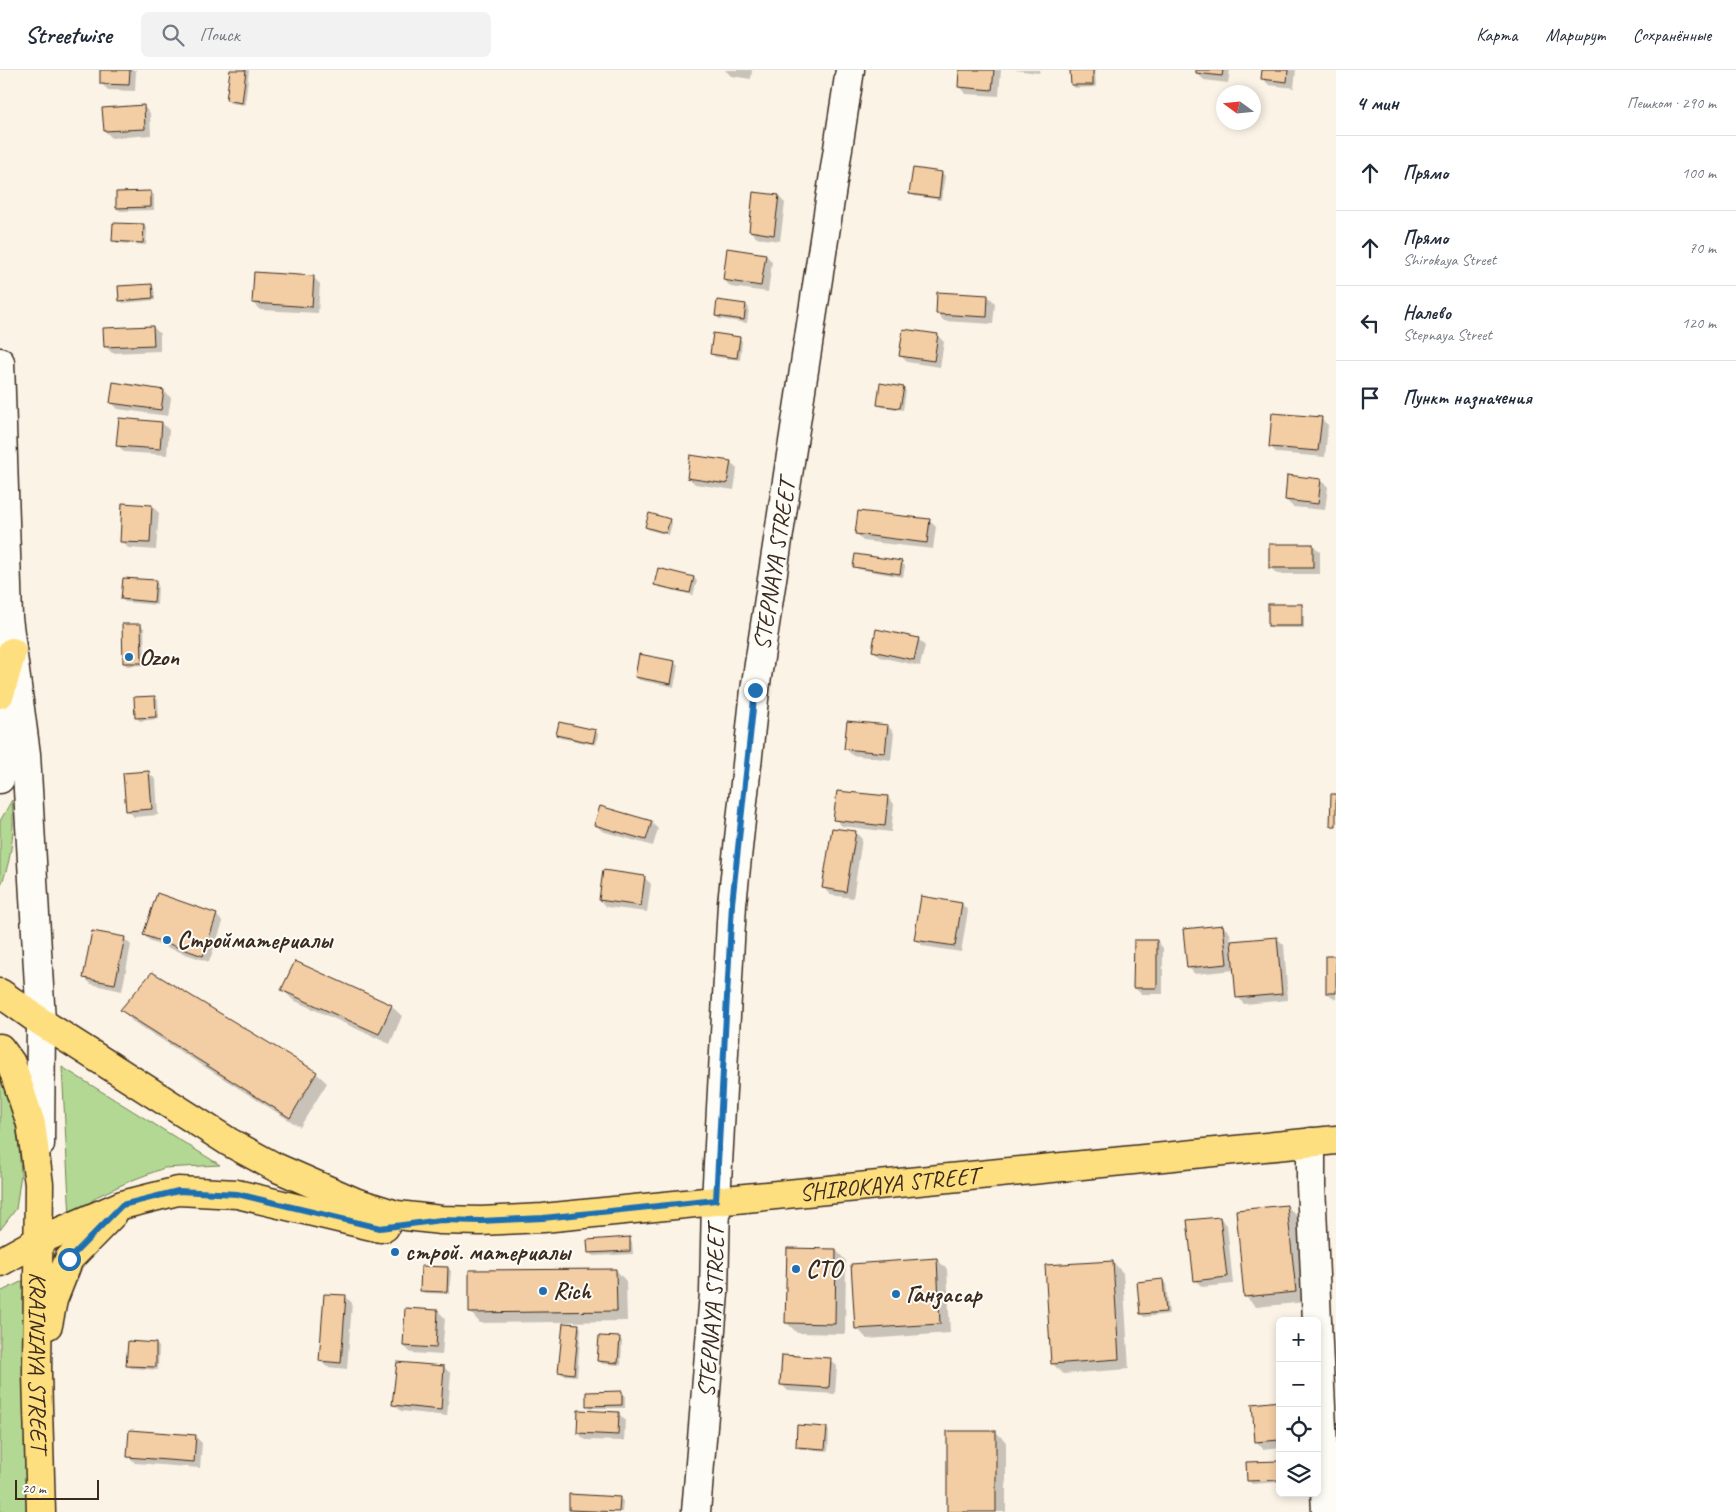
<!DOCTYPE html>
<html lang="ru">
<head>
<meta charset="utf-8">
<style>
  body { margin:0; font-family:Caveat,sans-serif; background:#f2f2f3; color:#1f2937 }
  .controls { position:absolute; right:15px; bottom:15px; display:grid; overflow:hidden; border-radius:8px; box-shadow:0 2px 8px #0003 }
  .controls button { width:45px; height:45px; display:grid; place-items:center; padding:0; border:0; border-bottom:1px solid #e0e1e3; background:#fff; color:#1f2937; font:25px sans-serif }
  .compass { position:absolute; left:1216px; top:15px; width:45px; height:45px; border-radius:50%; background:#fff; box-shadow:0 2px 8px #0003; rotate:285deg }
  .scale { position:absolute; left:15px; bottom:12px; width:84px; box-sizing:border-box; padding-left:5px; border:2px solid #3b2a1e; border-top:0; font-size:14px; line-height:18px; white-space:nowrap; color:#3b2a1e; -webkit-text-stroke:4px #fdfcf7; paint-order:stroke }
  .stop { position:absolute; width:15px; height:15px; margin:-11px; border:4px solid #1f6fb2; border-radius:50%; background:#fff }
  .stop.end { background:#1f6fb2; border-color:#fff; box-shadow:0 1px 5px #0008 }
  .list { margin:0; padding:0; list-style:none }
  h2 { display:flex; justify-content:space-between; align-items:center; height:65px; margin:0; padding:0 20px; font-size:21px }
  h2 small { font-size:16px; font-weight:400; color:#747a83 }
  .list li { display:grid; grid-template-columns:32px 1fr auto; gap:15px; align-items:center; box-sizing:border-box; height:75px; padding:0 20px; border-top:1px solid #e0e1e3 }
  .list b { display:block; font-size:19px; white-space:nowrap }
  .list p { margin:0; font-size:16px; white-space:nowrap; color:#747a83 }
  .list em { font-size:16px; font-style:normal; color:#747a83 }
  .icon { flex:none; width:28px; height:28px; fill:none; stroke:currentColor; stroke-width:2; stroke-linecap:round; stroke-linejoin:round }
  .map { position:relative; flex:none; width:1336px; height:1442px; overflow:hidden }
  header { display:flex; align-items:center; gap:30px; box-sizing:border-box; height:70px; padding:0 25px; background:#fff; border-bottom:1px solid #e0e1e3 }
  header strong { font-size:24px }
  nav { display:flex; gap:28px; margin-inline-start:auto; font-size:18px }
  .search { width:350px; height:45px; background:#f2f2f3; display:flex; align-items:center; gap:12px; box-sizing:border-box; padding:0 18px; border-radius:8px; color:#747a83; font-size:19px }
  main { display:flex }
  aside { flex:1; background:#fff }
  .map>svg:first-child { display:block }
  .green { fill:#b2d893; stroke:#768158 }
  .shadow { fill:#0003 }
  .building { fill:#f3cda3; stroke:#3b2a1e }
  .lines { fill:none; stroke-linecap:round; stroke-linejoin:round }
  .minor-casing { stroke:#3b2a1e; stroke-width:31 }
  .major-casing { stroke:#3b2a1e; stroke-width:31 }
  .minor { stroke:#fdfcf7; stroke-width:28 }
  .major { stroke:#fedf80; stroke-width:28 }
  .route { stroke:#1f6fb2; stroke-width:6 }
  .poi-dot { fill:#1f6fb2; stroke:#fdfcf7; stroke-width:2 }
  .labels { text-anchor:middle; stroke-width:4; stroke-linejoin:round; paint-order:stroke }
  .street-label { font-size:24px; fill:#3b2a1e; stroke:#fdfcf7 }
  .poi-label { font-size:24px; font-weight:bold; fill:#3b2a1e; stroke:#fdfcf7; text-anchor:start }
</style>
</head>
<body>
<header>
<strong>Streetwise</strong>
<div class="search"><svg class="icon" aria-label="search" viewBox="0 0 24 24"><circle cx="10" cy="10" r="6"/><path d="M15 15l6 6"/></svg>Поиск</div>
<nav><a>Карта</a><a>Маршрут</a><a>Сохранённые</a></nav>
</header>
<main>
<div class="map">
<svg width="1336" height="1442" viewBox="0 0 1336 1442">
  <rect width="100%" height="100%" fill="#fbf3e6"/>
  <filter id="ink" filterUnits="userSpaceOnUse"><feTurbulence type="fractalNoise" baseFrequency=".02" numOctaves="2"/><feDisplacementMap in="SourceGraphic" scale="10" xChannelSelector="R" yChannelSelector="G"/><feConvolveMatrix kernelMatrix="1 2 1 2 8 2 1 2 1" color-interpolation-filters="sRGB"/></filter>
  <g filter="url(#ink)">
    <g class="green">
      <path d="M 12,730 C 15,758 12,791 0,817 L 0,751 Z"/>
      <polygon points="62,997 220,1095 164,1098 130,1111 98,1126 70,1148"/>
      <polygon points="0,1006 13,1037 19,1077 21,1104 16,1139 0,1160"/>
      <polygon points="27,1209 33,1442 0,1442 0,1222"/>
    </g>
    <g class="shadow">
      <polygon points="102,0 136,0 135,21 108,20 101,13"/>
      <polygon points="231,0 249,0 245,35 230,33 227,30"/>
      <polygon points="725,0 752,0 751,9 731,6"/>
      <polygon points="960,0 1001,0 999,26 966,24 959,17"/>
      <polygon points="1014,0 1040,0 1039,3"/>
      <polygon points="1072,0 1095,0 1096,17 1075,18 1072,15"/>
      <polygon points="1198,0 1230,0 1228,13 1204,10 1197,3"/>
      <polygon points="1263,0 1296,0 1294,18 1269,15 1262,8"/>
      <polygon points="143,36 150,43 151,65 112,68 105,61"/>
      <polygon points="942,103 945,106 941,130 914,126 911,123"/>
      <polygon points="151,122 154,125 154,140 120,141 117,138"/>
      <polygon points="778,126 785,133 780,171 757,168 750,161"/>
      <polygon points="144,156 147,159 146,175 117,173 114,170"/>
      <polygon points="766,185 772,192 768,222 731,217 724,210"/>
      <polygon points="313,207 320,214 318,243 260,240 253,233"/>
      <polygon points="151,215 154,218 155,230 123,233 120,230"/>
      <polygon points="988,226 995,233 993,254 944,251 938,244"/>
      <polygon points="746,235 749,238 747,253 719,249 716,246"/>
      <polygon points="153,257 160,264 160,281 112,283 105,276"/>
      <polygon points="937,265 944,272 940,297 907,292 900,285"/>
      <polygon points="739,268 742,271 740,290 715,287 712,284"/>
      <polygon points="903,318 906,321 903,340 882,337 878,334"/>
      <polygon points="164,321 171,328 168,346 118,339 111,332"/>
      <polygon points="1321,349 1328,355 1325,387 1277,383 1270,376"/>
      <polygon points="162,353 169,360 167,385 124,382 118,375"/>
      <polygon points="730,392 737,399 734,420 695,414 689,408"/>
      <polygon points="1321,410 1328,417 1325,440 1293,437 1286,430"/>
      <polygon points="152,436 159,443 156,480 128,478 122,471"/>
      <polygon points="669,450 672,453 669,465 649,460 646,457"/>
      <polygon points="929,450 936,457 933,479 863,471 857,464"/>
      <polygon points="1313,475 1320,482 1320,504 1277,504 1270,497"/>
      <polygon points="902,493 905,496 903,507 858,499 855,496"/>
      <polygon points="694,508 697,511 693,525 659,517 656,514"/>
      <polygon points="155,511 158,514 157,535 125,532 122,529"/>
      <polygon points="1301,535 1304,538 1304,558 1272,558 1269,555"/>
      <polygon points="140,555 144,558 145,595 127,596 124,593"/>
      <polygon points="918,569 925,576 920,596 880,587 873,580"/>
      <polygon points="640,586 675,593 678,596 674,617 639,610 636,607"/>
      <polygon points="155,627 158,630 159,649 140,651 137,648"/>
      <polygon points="888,656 894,663 891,690 852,685 845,678"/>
      <polygon points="595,661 598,664 596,675 560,668 557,665"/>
      <polygon points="149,703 156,710 158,745 134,747 128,740"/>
      <polygon points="887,727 894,734 891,762 842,756 835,749"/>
      <polygon points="651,752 658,759 653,776 602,761 596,755"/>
      <polygon points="856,763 862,769 853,828 830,825 824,818"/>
      <polygon points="644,807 651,814 647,842 607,837 600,830"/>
      <polygon points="962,834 968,841 961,882 923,876 916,869"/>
      <polygon points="216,845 223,852 209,892 151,872 144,865"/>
      <polygon points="1223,856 1230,863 1231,873 1277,868 1284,875 1288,930 1244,934 1238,927 1235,900 1195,904 1188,897"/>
      <polygon points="124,868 131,875 122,921 91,914 84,907"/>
      <polygon points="1157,871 1163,878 1163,924 1141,924 1134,917"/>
      <polygon points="1336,887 1336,929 1334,929 1327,922"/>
      <polygon points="283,920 391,936 402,946 390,974 293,930"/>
      <polygon points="122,940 316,1003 327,1013 300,1057 132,951"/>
      <polygon points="1287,1136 1297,1146 1306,1232 1256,1237 1245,1226"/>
      <polygon points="1220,1148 1227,1155 1233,1214 1202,1217 1195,1210"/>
      <polygon points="629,1169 632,1172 633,1184 593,1186 590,1183"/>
      <polygon points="836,1180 846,1191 845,1264 797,1263 786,1252"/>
      <polygon points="936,1189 947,1199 950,1263 867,1269 857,1258"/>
      <polygon points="1113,1192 1123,1203 1129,1299 1063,1304 1052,1293"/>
      <polygon points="448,1198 451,1201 449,1224 424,1223 421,1220"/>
      <polygon points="616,1200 626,1211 627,1251 480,1253 470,1242"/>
      <polygon points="1163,1210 1166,1213 1169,1244 1144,1247 1141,1244"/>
      <polygon points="345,1226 352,1233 347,1299 327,1297 320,1291"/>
      <polygon points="438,1241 445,1248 442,1285 411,1283 404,1276"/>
      <polygon points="578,1255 581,1258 577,1306 563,1305 560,1302"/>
      <polygon points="619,1268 622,1271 621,1295 602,1294 599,1291"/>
      <polygon points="156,1274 159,1277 158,1300 131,1298 128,1295"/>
      <polygon points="830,1290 837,1296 835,1324 788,1321 781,1314"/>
      <polygon points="444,1297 451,1304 447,1346 401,1341 394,1334"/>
      <polygon points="622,1322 625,1326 625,1338 591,1338 588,1335"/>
      <polygon points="1280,1332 1280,1377 1263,1379 1257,1372"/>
      <polygon points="618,1343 625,1350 624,1371 585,1370 578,1363"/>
      <polygon points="826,1358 829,1361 828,1381 800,1379 797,1376"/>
      <polygon points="996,1362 1006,1372 1006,1442 948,1442"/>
      <polygon points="195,1366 202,1373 200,1398 135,1393 128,1386"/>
      <polygon points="1280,1392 1280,1412 1252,1414 1249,1411"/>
      <polygon points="619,1428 623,1431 622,1442 572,1442 570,1440"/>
    </g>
    <g class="building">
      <polygon points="100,0 130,0 129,15 100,14"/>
      <polygon points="230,0 246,0 242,33 226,30"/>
      <polygon points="959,0 994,0 992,20 958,17"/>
      <polygon points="1070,0 1093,0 1093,15 1071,15"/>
      <polygon points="1196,0 1223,0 1222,6 1196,3"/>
      <polygon points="1262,0 1288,0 1287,12 1261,9"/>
      <polygon points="144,35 145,59 104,61 102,38"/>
      <polygon points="913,98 942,102 939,128 909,124"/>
      <polygon points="151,121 151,137 116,138 116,122"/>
      <polygon points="753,122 779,125 774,165 749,161"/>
      <polygon points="113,153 144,154 143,173 112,171"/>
      <polygon points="727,178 766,184 761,216 723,210"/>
      <polygon points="254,202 314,206 312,237 252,233"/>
      <polygon points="152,214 153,228 119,231 118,216"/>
      <polygon points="937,222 988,225 987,247 936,244"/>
      <polygon points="717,230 746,234 744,250 715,246"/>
      <polygon points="153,256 154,275 104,277 103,258"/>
      <polygon points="903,259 938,264 934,291 899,286"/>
      <polygon points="713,263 740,267 737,288 710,284"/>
      <polygon points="113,312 164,320 161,340 110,333"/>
      <polygon points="880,313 904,317 900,338 877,335"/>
      <polygon points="1272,343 1322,347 1318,381 1269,377"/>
      <polygon points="119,348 162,352 160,379 116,376"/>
      <polygon points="690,385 731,391 727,414 687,408"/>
      <polygon points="1287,405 1321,409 1318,434 1285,430"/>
      <polygon points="122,433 152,435 150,473 120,472"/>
      <polygon points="858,441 930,449 927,473 855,464"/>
      <polygon points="649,443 670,449 666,463 645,457"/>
      <rect x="1269" y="474" width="44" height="24"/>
      <polygon points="855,484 902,491 900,504 853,497"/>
      <polygon points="658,498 694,507 690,523 654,515"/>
      <polygon points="123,508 156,510 154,532 121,529"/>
      <rect x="1268" y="534" width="34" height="22"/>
      <polygon points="122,554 141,554 142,593 123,593"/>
      <polygon points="876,559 919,568 914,590 872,581"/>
      <polygon points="639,584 675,591 671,614 635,607"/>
      <polygon points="155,626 156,647 135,648 134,627"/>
      <polygon points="847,651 888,655 885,683 844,679"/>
      <polygon points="559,652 596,660 593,673 556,665"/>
      <polygon points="149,701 152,739 126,741 123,703"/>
      <polygon points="837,721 888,726 885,756 833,750"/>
      <polygon points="1331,724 1336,724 1336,756 1330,756"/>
      <polygon points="600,736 652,751 646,770 594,755"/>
      <polygon points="832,758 856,761 846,822 822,818"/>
      <polygon points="603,800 645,806 641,836 599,830"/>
      <polygon points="157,823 217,844 203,886 143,865"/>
      <polygon points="921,826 962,833 955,876 914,870"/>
      <polygon points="1223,855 1227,894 1187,898 1183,859"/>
      <polygon points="92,861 125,867 115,914 83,908"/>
      <polygon points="1277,867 1282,924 1236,928 1231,871"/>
      <polygon points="1134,870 1157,870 1157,918 1133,918"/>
      <rect x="1326" y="886" width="10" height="37"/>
      <polygon points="295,891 392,935 379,964 281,920"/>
      <polygon points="152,902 317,1002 290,1048 120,940"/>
      <polygon points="1287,1135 1296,1222 1244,1227 1236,1140"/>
      <polygon points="1220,1147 1227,1207 1194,1211 1187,1150"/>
      <polygon points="630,1167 630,1181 588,1183 587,1170"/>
      <polygon points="787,1178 836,1179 835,1254 785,1253"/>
      <polygon points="937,1188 940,1254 855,1259 851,1194"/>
      <polygon points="1113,1191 1119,1289 1051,1294 1045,1195"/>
      <polygon points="421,1196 448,1197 447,1222 420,1221"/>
      <polygon points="616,1199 617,1241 469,1243 469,1200"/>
      <polygon points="1163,1209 1166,1242 1140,1244 1137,1212"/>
      <polygon points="324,1224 346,1225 341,1293 319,1291"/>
      <polygon points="405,1238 438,1240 436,1278 403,1276"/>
      <polygon points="563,1253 579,1254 574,1304 558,1302"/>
      <polygon points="599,1266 620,1267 618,1293 597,1291"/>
      <polygon points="128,1271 156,1273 156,1297 126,1296"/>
      <polygon points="782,1285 831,1288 829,1318 780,1315"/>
      <polygon points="397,1292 444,1296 441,1340 392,1335"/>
      <polygon points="622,1321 622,1335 586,1336 586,1322"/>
      <polygon points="1280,1331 1280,1370 1255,1372 1252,1334"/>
      <polygon points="578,1340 619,1342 618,1365 577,1363"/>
      <polygon points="797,1355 827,1357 825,1379 796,1377"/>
      <polygon points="129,1360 196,1365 194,1392 127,1387"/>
      <rect x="947" y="1361" width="49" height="81"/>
      <polygon points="1280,1391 1280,1410 1247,1411 1246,1392"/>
      <polygon points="569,1424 620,1427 619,1442 569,1440"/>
    </g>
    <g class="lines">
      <g class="minor-casing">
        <g id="minor">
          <polyline points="0,292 8,548 26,684 41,952 40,1074"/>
          <polyline points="0,709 8,675 9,644"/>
          <polyline points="1311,1072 1311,1115 1317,1251"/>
          <polyline points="1317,1253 1326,1442"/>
          <path id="s1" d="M 696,1442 L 714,1223 L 716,1131 L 732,834 L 755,620 L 850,0"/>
        </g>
      </g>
      <g class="major-casing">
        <g id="major">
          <polyline points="0,624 12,582"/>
          <path id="s2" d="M 0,923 L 41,952 L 229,1072 L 275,1097 L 355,1132 L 397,1145 L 441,1150 L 481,1151 L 543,1148 L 1336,1070"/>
          <path id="s3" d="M 0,978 L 11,993 L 31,1054 L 39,1114 L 37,1303 L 41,1442"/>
          <polyline points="0,1192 38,1171 122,1135 178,1121 237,1124 380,1158 385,1157"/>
          <polyline points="48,1255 53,1230 69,1189 113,1144"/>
        </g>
      </g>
      <use href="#minor" class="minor"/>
      <use href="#major" class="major"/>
    </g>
  </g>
  <g class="lines" filter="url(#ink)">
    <polyline class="route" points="69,1189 122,1135 178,1121 237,1124 380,1158 441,1150 481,1151 543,1148 716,1130 732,834 755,620"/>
  </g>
  <g class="poi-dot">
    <circle cx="129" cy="587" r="5"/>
    <circle cx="167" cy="870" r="5"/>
    <circle cx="395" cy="1182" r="5"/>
    <circle cx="796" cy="1199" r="5"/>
    <circle cx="543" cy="1221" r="5"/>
    <circle cx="896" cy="1224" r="5"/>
  </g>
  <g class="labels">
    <g class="street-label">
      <text dy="8" stroke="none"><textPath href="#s1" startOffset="951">STEPNAYA STREET</textPath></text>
      <text dy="8" stroke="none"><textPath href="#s2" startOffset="951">SHIROKAYA STREET</textPath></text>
      <text dy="8" stroke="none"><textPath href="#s1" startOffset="201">STEPNAYA STREET</textPath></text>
      <text dy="8" stroke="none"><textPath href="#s3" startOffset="321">KRAINIAYA STREET</textPath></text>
    </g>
    <g class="poi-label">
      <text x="139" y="595">Ozon</text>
      <text x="177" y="878">Стройматериалы</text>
      <text x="405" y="1190">строй. материалы</text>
      <text x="806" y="1207">СТО</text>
      <text x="553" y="1229">Rich</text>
      <text x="906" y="1232">Ганзасар</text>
    </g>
  </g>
</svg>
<div class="controls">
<button>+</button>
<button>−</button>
<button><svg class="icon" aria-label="locate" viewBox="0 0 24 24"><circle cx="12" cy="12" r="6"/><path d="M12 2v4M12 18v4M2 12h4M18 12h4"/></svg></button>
<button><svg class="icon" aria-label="layers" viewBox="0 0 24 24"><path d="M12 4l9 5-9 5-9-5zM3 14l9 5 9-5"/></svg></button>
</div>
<svg class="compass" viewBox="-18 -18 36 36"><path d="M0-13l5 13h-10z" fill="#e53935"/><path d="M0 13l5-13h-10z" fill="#747a83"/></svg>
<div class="scale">20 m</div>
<div class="stop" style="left:69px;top:1189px"></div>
<div class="stop end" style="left:755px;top:620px"></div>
</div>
<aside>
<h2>4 мин<small>Пешком · 290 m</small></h2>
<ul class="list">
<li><svg class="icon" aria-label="ahead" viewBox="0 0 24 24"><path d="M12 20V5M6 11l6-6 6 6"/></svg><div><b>Прямо</b></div><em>100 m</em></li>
<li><svg class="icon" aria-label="ahead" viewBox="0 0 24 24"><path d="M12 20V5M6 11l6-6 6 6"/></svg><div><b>Прямо</b><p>Shirokaya Street</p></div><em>70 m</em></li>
<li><svg class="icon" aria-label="left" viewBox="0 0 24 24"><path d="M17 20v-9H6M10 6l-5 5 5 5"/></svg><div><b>Налево</b><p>Stepnaya Street</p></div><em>120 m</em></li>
<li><svg class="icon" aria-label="arrive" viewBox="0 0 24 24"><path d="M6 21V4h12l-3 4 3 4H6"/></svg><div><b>Пункт назначения</b></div></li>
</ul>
</aside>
</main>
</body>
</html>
